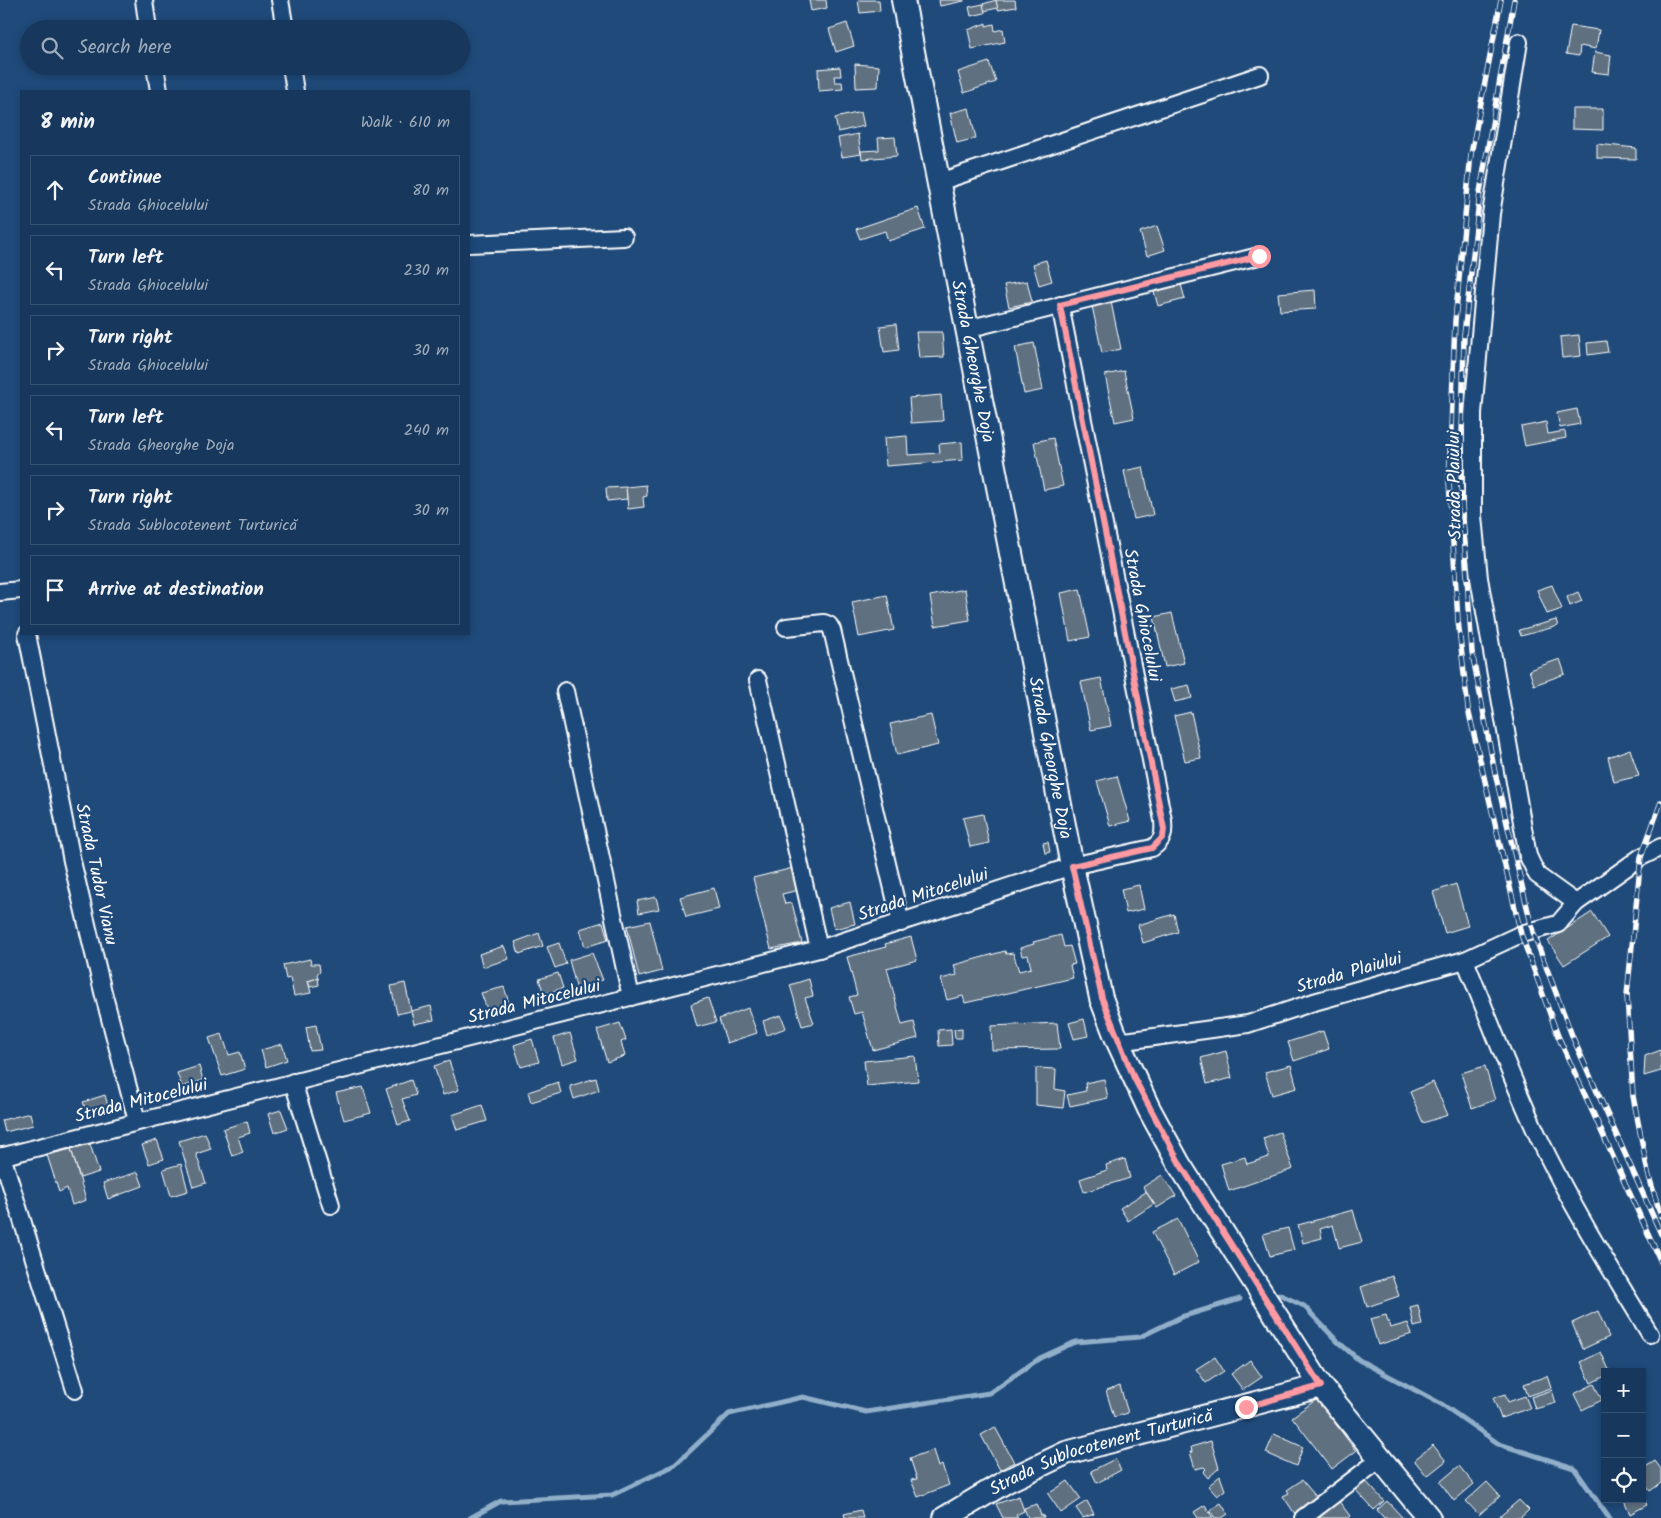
<!DOCTYPE html>
<html lang="en">
<head>
<meta charset="utf-8">
<style>
  body { margin:0; font-family:Kalam,sans-serif; background:#203f62; color:#f1f3f6 }
  .controls { position:absolute; right:15px; bottom:15px; display:grid; overflow:hidden; border-radius:0px; box-shadow:0 2px 8px #0003 }
  .controls button { width:45px; height:45px; display:grid; place-items:center; padding:0; border:0; border-bottom:1px solid #365272; background:#17385c; color:#f1f3f6; font:25px sans-serif }
  .stop { position:absolute; width:15px; height:15px; margin:-11px; border:4px solid #ff9aa2; border-radius:50%; background:#fff }
  .stop.end { background:#ff9aa2; border-color:#fff; box-shadow:0 1px 5px #0008 }
  .list { margin:0; padding:0; list-style:none }
  h2 { display:flex; justify-content:space-between; align-items:center; height:65px; margin:0; padding:0 20px; font-size:21px }
  h2 small { font-size:16px; font-weight:400; color:#9eacbb }
  .list li { display:grid; grid-template-columns:32px 1fr auto; gap:15px; align-items:center; box-sizing:border-box; height:70px; margin:0 10px 10px; padding:0 10px; border:1px solid #365272; border-radius:0px }
  .list b { display:block; font-size:19px; white-space:nowrap }
  .list p { margin:0; font-size:16px; white-space:nowrap; color:#9eacbb }
  .list em { font-size:16px; font-style:normal; color:#9eacbb }
  .icon { flex:none; width:28px; height:28px; fill:none; stroke:currentColor; stroke-width:2; stroke-linecap:round; stroke-linejoin:round }
  .map { position:relative; flex:none; width:1661px; height:1518px; overflow:hidden }
  .search { position:absolute; background:#17385c; box-shadow:0 2px 8px #0003; left:20px; top:20px; width:450px; height:55px; display:flex; align-items:center; gap:12px; box-sizing:border-box; padding:0 18px; border-radius:28px; color:#9eacbb; font-size:19px }
  .panel { position:absolute; background:#17385c; box-shadow:0 2px 8px #0003; left:20px; top:90px; width:450px; height:545px; border-radius:0px }
  .map>svg:first-child { display:block }
  .lines { fill:none; stroke-linecap:round; stroke-linejoin:round }
  .stream { stroke:#92afca; stroke-width:5 }
  .building { fill:#5f7180; stroke:#fff }
  .street-casing { stroke:#fff; stroke-width:20 }
  .secondary-casing { stroke:#fff; stroke-width:26 }
  .street { stroke:#1f4a7a; stroke-width:16 }
  .secondary { stroke:#1f4a7a; stroke-width:22 }
  .rail-casing { stroke:#fff; stroke-width:5.5 }
  .rail { stroke:#1f4a7a; stroke-width:4; stroke-dasharray:11; stroke-linecap:butt }
  .route { stroke:#ff9aa2; stroke-width:6 }
  .labels { text-anchor:middle; stroke-width:4.5; stroke-linejoin:round; paint-order:stroke }
  .street-label { font-size:18px; fill:#fff; stroke:#1f4a7a }
</style>
</head>
<body>
<div class="map">
<svg width="1661" height="1518" viewBox="0 0 1661 1518">
  <rect width="100%" height="100%" fill="#1f4a7a"/>
  <filter id="ink" filterUnits="userSpaceOnUse"><feTurbulence type="fractalNoise" baseFrequency=".02" numOctaves="2"/><feDisplacementMap in="SourceGraphic" scale="10" xChannelSelector="R" yChannelSelector="G"/><feConvolveMatrix kernelMatrix="1 2 1 2 8 2 1 2 1" color-interpolation-filters="sRGB"/></filter>
  <g filter="url(#ink)">
    <g class="lines">
      <g class="stream">
        <polyline points="1279,1294 1304,1306 1337,1341 1359,1360 1443,1405 1499,1444 1574,1468 1609,1518"/>
        <polyline points="470,1518 501,1501 612,1495 675,1465 729,1414 803,1397 866,1412 989,1393 1040,1358 1075,1342 1140,1337 1181,1317 1240,1299"/>
      </g>
    </g>
    <g class="building">
      <polygon points="809,0 826,0 827,8 811,11"/>
      <polygon points="858,0 879,0 880,11 860,13"/>
      <polygon points="939,0 964,0 964,1 940,6"/>
      <polygon points="996,0 998,8 984,11 983,4"/>
      <polygon points="996,0 1015,0 1016,7 998,10"/>
      <polygon points="983,4 985,13 971,16 969,7"/>
      <polygon points="847,23 854,46 836,52 829,29"/>
      <polygon points="986,23 986,26 994,24 995,31 1003,29 1005,42 972,49 968,30"/>
      <polygon points="1571,26 1599,30 1596,49 1580,46 1579,56 1566,54"/>
      <polygon points="1595,52 1611,55 1609,74 1592,72"/>
      <polygon points="989,62 996,82 964,93 958,72"/>
      <polygon points="855,64 879,66 878,87 856,88"/>
      <polygon points="840,67 841,76 834,76 835,82 842,82 843,89 819,91 818,69"/>
      <polygon points="969,108 976,138 957,143 950,113"/>
      <polygon points="1572,109 1603,109 1603,130 1572,129"/>
      <polygon points="861,112 864,126 838,132 835,118"/>
      <polygon points="858,134 861,154 842,157 838,138"/>
      <polygon points="895,137 897,156 862,159 861,151 879,150 878,138"/>
      <polygon points="1597,144 1636,148 1636,159 1597,158"/>
      <polygon points="918,208 925,229 888,241 885,231 860,239 856,229"/>
      <polygon points="1157,226 1165,250 1147,256 1140,232"/>
      <polygon points="1046,260 1052,281 1039,285 1033,264"/>
      <polygon points="1027,281 1032,302 1009,307 1004,285"/>
      <polygon points="1180,281 1185,299 1158,306 1153,288"/>
      <polygon points="1315,290 1316,309 1280,311 1278,293"/>
      <polygon points="1111,302 1121,349 1102,353 1092,306"/>
      <polygon points="896,324 899,350 884,352 880,326"/>
      <polygon points="916,332 942,332 944,357 919,358"/>
      <polygon points="1579,335 1581,356 1562,358 1560,337"/>
      <polygon points="1606,341 1608,352 1588,355 1587,343"/>
      <polygon points="1034,343 1043,390 1024,394 1015,347"/>
      <polygon points="1124,371 1134,418 1115,422 1105,375"/>
      <polygon points="941,395 943,421 911,423 909,398"/>
      <polygon points="1577,409 1580,424 1560,428 1557,413"/>
      <polygon points="1546,422 1548,434 1565,431 1566,438 1525,446 1521,427"/>
      <polygon points="907,436 908,455 940,453 939,444 962,442 963,460 886,466 884,438"/>
      <polygon points="1053,438 1063,486 1044,490 1034,442"/>
      <polygon points="1143,467 1153,515 1134,519 1124,471"/>
      <polygon points="646,485 647,496 643,497 644,507 628,509 626,487"/>
      <polygon points="626,487 627,499 607,501 606,488"/>
      <polygon points="1552,585 1562,609 1547,614 1537,590"/>
      <polygon points="965,589 970,620 935,626 930,596"/>
      <polygon points="1080,589 1090,637 1070,641 1061,593"/>
      <polygon points="1578,592 1582,601 1570,606 1567,597"/>
      <polygon points="887,595 894,630 859,637 852,602"/>
      <polygon points="1172,613 1184,663 1165,667 1154,617"/>
      <polygon points="1556,620 1558,626 1521,636 1519,630"/>
      <polygon points="1560,659 1565,674 1534,685 1529,670"/>
      <polygon points="1101,678 1111,726 1091,730 1081,682"/>
      <polygon points="1189,685 1192,698 1175,702 1171,689"/>
      <polygon points="1191,712 1201,758 1185,761 1174,716"/>
      <polygon points="931,715 938,745 897,755 890,724"/>
      <polygon points="1630,749 1639,776 1614,782 1608,757"/>
      <polygon points="1117,776 1130,821 1110,826 1097,781"/>
      <polygon points="983,814 989,843 970,847 963,818"/>
      <polygon points="1048,842 1050,852 1045,853 1043,843"/>
      <polygon points="793,868 799,890 782,894 785,904 792,903 802,943 771,949 753,878"/>
      <polygon points="1456,884 1468,926 1445,933 1433,892"/>
      <polygon points="1139,885 1144,909 1126,913 1121,889"/>
      <polygon points="714,888 719,909 686,917 680,897"/>
      <polygon points="656,897 659,909 639,913 637,901"/>
      <polygon points="850,902 855,924 834,929 829,908"/>
      <polygon points="1592,912 1608,937 1564,965 1548,941"/>
      <polygon points="1174,914 1178,932 1143,943 1138,925"/>
      <polygon points="650,921 662,971 639,977 627,926"/>
      <polygon points="603,922 608,940 585,947 580,929"/>
      <polygon points="539,933 543,946 519,954 515,942"/>
      <polygon points="1061,935 1064,947 1070,946 1075,964 1070,965 1073,978 965,1003 963,996 947,1000 941,979 957,975 954,965 1005,951 1006,954 1013,953 1019,971 1031,968 1028,955 1022,956 1020,948 1034,944 1033,942"/>
      <polygon points="911,937 917,960 887,968 902,1025 914,1022 918,1038 873,1050 862,1012 854,1014 849,997 857,995 847,957 886,947 885,944"/>
      <polygon points="559,943 566,964 555,968 547,947"/>
      <polygon points="504,946 509,959 483,967 479,954"/>
      <polygon points="592,953 603,980 597,981 599,988 578,994 569,960"/>
      <polygon points="310,959 311,964 319,964 320,971 317,974 318,978 308,981 311,993 294,996 290,978 286,979 283,965"/>
      <polygon points="558,973 563,988 544,994 539,979"/>
      <polygon points="318,978 319,985 310,987 308,981"/>
      <polygon points="809,979 813,996 805,998 814,1023 802,1026 790,985"/>
      <polygon points="405,983 411,1011 397,1014 391,986"/>
      <polygon points="504,987 509,1003 487,1009 481,993"/>
      <polygon points="708,998 716,1022 697,1027 691,1004"/>
      <polygon points="431,1006 434,1020 414,1024 411,1011"/>
      <polygon points="748,1008 757,1033 727,1043 719,1019"/>
      <polygon points="781,1015 786,1028 767,1035 763,1021"/>
      <polygon points="1084,1019 1088,1036 1074,1039 1069,1023"/>
      <polygon points="620,1023 626,1040 621,1042 625,1056 607,1062 597,1030"/>
      <polygon points="1057,1023 1060,1049 992,1050 991,1026"/>
      <polygon points="316,1025 321,1050 310,1051 306,1027"/>
      <polygon points="962,1028 962,1038 955,1038 954,1029"/>
      <polygon points="951,1029 952,1045 939,1046 938,1030"/>
      <polygon points="1323,1031 1329,1049 1294,1061 1288,1042"/>
      <polygon points="570,1033 578,1059 562,1064 554,1038"/>
      <polygon points="222,1034 229,1055 240,1052 245,1069 222,1076 209,1038"/>
      <polygon points="532,1039 539,1062 521,1067 514,1045"/>
      <polygon points="282,1044 287,1060 266,1067 261,1050"/>
      <polygon points="1661,1050 1661,1071 1644,1076 1645,1056"/>
      <polygon points="1226,1051 1232,1078 1207,1084 1201,1058"/>
      <polygon points="915,1056 918,1081 867,1086 864,1061"/>
      <polygon points="449,1061 459,1090 443,1095 434,1066"/>
      <polygon points="1291,1065 1297,1088 1272,1095 1265,1072"/>
      <polygon points="199,1066 203,1080 182,1087 177,1073"/>
      <polygon points="1485,1066 1495,1100 1472,1108 1461,1073"/>
      <polygon points="1036,1068 1056,1069 1055,1089 1065,1091 1063,1108 1036,1105"/>
      <polygon points="596,1078 599,1090 574,1099 570,1086"/>
      <polygon points="1104,1079 1108,1098 1070,1106 1067,1095 1086,1091 1085,1083"/>
      <polygon points="411,1080 416,1095 402,1099 410,1121 398,1125 386,1089"/>
      <polygon points="558,1082 561,1093 531,1102 528,1092"/>
      <polygon points="1433,1082 1448,1115 1423,1123 1410,1092"/>
      <polygon points="363,1087 371,1113 344,1120 336,1093"/>
      <polygon points="105,1095 109,1110 88,1117 83,1102"/>
      <polygon points="482,1105 487,1121 457,1130 452,1115"/>
      <polygon points="281,1110 288,1128 274,1133 268,1114"/>
      <polygon points="30,1113 33,1125 5,1132 2,1120"/>
      <polygon points="247,1121 250,1133 238,1137 243,1152 232,1156 223,1129"/>
      <polygon points="1280,1132 1293,1169 1229,1191 1221,1164 1245,1157 1247,1164 1269,1157 1263,1138"/>
      <polygon points="205,1133 211,1149 196,1154 206,1183 193,1187 179,1141"/>
      <polygon points="157,1140 164,1159 149,1164 142,1145"/>
      <polygon points="90,1144 99,1172 80,1178 71,1149"/>
      <polygon points="71,1149 86,1200 72,1205 67,1188 59,1192 47,1155"/>
      <polygon points="1125,1159 1130,1178 1084,1192 1080,1179 1107,1170 1106,1165"/>
      <polygon points="181,1164 188,1191 171,1196 163,1169"/>
      <polygon points="138,1172 143,1186 108,1199 103,1183"/>
      <polygon points="1162,1175 1176,1196 1157,1208 1143,1187"/>
      <polygon points="1146,1192 1154,1204 1128,1221 1120,1208"/>
      <polygon points="1353,1210 1362,1242 1339,1248 1333,1225 1320,1229 1322,1238 1303,1243 1298,1225"/>
      <polygon points="1178,1219 1199,1262 1174,1275 1152,1232"/>
      <polygon points="1288,1228 1294,1250 1270,1256 1263,1234"/>
      <polygon points="1392,1276 1399,1296 1367,1307 1361,1287"/>
      <polygon points="1418,1305 1422,1325 1414,1327 1410,1307"/>
      <polygon points="1598,1311 1609,1337 1583,1349 1572,1323"/>
      <polygon points="1386,1315 1390,1328 1408,1323 1412,1334 1378,1345 1370,1319"/>
      <polygon points="1601,1352 1610,1372 1605,1372 1605,1376 1591,1383 1581,1362"/>
      <polygon points="1215,1357 1224,1371 1206,1383 1196,1369"/>
      <polygon points="1250,1360 1262,1377 1243,1390 1231,1374"/>
      <polygon points="1547,1376 1551,1388 1528,1396 1524,1384"/>
      <polygon points="1594,1384 1602,1400 1582,1410 1574,1394"/>
      <polygon points="1120,1386 1128,1413 1114,1417 1106,1391"/>
      <polygon points="1552,1390 1556,1403 1535,1409 1531,1397"/>
      <polygon points="1505,1394 1508,1402 1525,1396 1530,1408 1501,1418 1493,1398"/>
      <polygon points="1317,1399 1356,1451 1332,1469 1292,1417"/>
      <polygon points="995,1427 1014,1462 1000,1470 981,1435"/>
      <polygon points="1274,1434 1303,1447 1296,1466 1266,1453"/>
      <polygon points="1211,1441 1219,1468 1208,1478 1203,1472 1206,1469 1204,1467 1195,1469 1190,1452 1192,1452 1191,1447"/>
      <polygon points="1433,1445 1446,1461 1427,1476 1414,1460"/>
      <polygon points="933,1450 938,1467 942,1465 949,1485 918,1497 911,1480 917,1479 910,1458"/>
      <polygon points="1115,1459 1121,1470 1097,1483 1091,1471"/>
      <polygon points="1655,1461 1661,1469 1661,1483 1650,1491 1642,1480 1642,1469"/>
      <polygon points="1459,1466 1474,1484 1454,1501 1440,1482"/>
      <polygon points="1220,1476 1225,1490 1217,1496 1208,1486"/>
      <polygon points="1363,1478 1384,1501 1374,1510 1353,1487"/>
      <polygon points="1302,1480 1318,1499 1295,1514 1283,1496 1289,1493 1287,1490"/>
      <polygon points="1068,1481 1081,1499 1061,1513 1048,1494"/>
      <polygon points="1487,1482 1500,1496 1479,1515 1466,1501"/>
      <polygon points="1642,1495 1647,1505 1630,1514 1624,1500 1642,1499"/>
      <polygon points="1019,1496 1024,1511 1016,1515 1018,1518 1003,1518 996,1504"/>
      <polygon points="1338,1500 1350,1516 1348,1518 1320,1518 1319,1516"/>
      <polygon points="1519,1500 1529,1510 1520,1518 1498,1518"/>
      <polygon points="1087,1501 1094,1514 1083,1518 1076,1508"/>
      <polygon points="1387,1501 1403,1518 1384,1518 1377,1510"/>
      <polygon points="1221,1503 1228,1514 1222,1518 1215,1518 1210,1510"/>
      <polygon points="1037,1504 1041,1516 1043,1515 1044,1518 1028,1518 1024,1508"/>
      <polygon points="1205,1505 1213,1518 1198,1518 1194,1512"/>
      <polygon points="861,1510 863,1518 845,1518 844,1514"/>
    </g>
    <g class="lines">
      <g class="street-casing">
        <g id="street">
          <polyline points="144,0 148,29"/>
          <polyline points="280,0 285,29"/>
          <polyline points="1519,42 1491,214 1473,413 1473,516 1479,578 1528,856 1537,875 1576,903"/>
          <polyline points="155,66 159,91"/>
          <polyline points="291,66 295,91"/>
          <polyline points="939,182 1260,75"/>
          <polyline points="469,244 624,237"/>
          <polyline points="967,329 1259,256"/>
          <polyline points="0,592 21,590"/>
          <polyline points="786,627 824,623 829,625 832,630 901,923"/>
          <polyline points="27,634 72,861 103,992 137,1121"/>
          <polyline points="758,680 819,949"/>
          <polyline points="565,691 631,997"/>
          <path d="M 1465,960 C 1489,1019 1511,1078 1538,1136 C 1570,1204 1611,1270 1650,1334"/>
          <polyline points="1118,1042 1248,1024 1314,1002 1465,960 1521,934 1558,924 1576,903 1641,857 1661,847"/>
          <polyline points="293,1082 331,1205"/>
          <polyline points="2,1156 75,1390"/>
          <path d="M 0,1157 L 819,949 L 1072,866 L 1152,848 C 1164,840 1164,833 1163,820 L 1060,305"/>
          <polyline points="1303,1518 1379,1460"/>
        </g>
      </g>
      <g class="secondary-casing">
        <g id="secondary">
          <path id="s1" d="M 903,0 L 1072,866 L 1101,998 L 1118,1042 L 1149,1109 L 1179,1164 L 1321,1386 L 1429,1518"/>
          <path id="s2" d="M 945,1518 L 1007,1481 L 1066,1453 L 1321,1386"/>
        </g>
      </g>
      <use href="#street" class="street"/>
      <use href="#secondary" class="secondary"/>
      <g class="rail-casing">
        <g id="rail">
          <polyline points="1501,0 1471,154 1455,321 1449,482 1458,620 1468,709 1521,934 1558,1036 1661,1262"/>
          <polyline points="1514,0 1480,192 1464,335 1461,487 1472,652 1495,773 1533,932 1573,1038 1661,1234"/>
          <polyline points="1661,802 1641,857 1627,995 1633,1096 1648,1173 1661,1216"/>
        </g>
      </g>
      <use href="#rail" class="rail"/>
    </g>
  </g>
  <g class="lines" filter="url(#ink)">
    <polyline class="route" points="1246,1407 1321,1386 1180,1164 1134,1078 1102,998 1072,866 1152,848 1163,837 1164,829 1060,305 1259,256"/>
  </g>
  <g class="labels">
    <g class="street-label">
      <text dy="6" stroke="none"><textPath href="#s1" startOffset="368">Strada Gheorghe Doja</textPath></text>
      <text transform="translate(1454 485) rotate(-91)" y="6">Strada Plaiului</text>
      <text transform="translate(1143 615) rotate(79)" y="6">Strada Ghiocelului</text>
      <text dy="6" stroke="none"><textPath href="#s1" startOffset="772">Strada Gheorghe Doja</textPath></text>
      <text transform="translate(97 874) rotate(78)" y="6">Strada Tudor Vianu</text>
      <text transform="translate(923 894) rotate(-18)" y="6">Strada Mitocelului</text>
      <text transform="translate(1349 972) rotate(-16)" y="6">Strada Plaiului</text>
      <text transform="translate(534 1001) rotate(-14)" y="6">Strada Mitocelului</text>
      <text transform="translate(141 1100) rotate(-14)" y="6">Strada Mitocelului</text>
      <text dy="6" stroke="none"><textPath href="#s2" startOffset="171">Strada Sublocotenent Turturică</textPath></text>
    </g>
  </g>
</svg>
<div class="controls">
<button>+</button>
<button>−</button>
<button><svg class="icon" aria-label="locate" viewBox="0 0 24 24"><circle cx="12" cy="12" r="6"/><path d="M12 2v4M12 18v4M2 12h4M18 12h4"/></svg></button>
</div>
<div class="stop" style="left:1259px;top:256px"></div>
<div class="stop end" style="left:1246px;top:1407px"></div>
<div class="search"><svg class="icon" aria-label="search" viewBox="0 0 24 24"><circle cx="10" cy="10" r="6"/><path d="M15 15l6 6"/></svg>Search here</div>
<section class="panel">
<h2>8 min<small>Walk · 610 m</small></h2>
<ul class="list">
<li><svg class="icon" aria-label="ahead" viewBox="0 0 24 24"><path d="M12 20V5M6 11l6-6 6 6"/></svg><div><b>Continue</b><p>Strada Ghiocelului</p></div><em>80 m</em></li>
<li><svg class="icon" aria-label="left" viewBox="0 0 24 24"><path d="M17 20v-9H6M10 6l-5 5 5 5"/></svg><div><b>Turn left</b><p>Strada Ghiocelului</p></div><em>230 m</em></li>
<li><svg class="icon" aria-label="right" viewBox="0 0 24 24"><path d="M7 20v-9h11M14 6l5 5-5 5"/></svg><div><b>Turn right</b><p>Strada Ghiocelului</p></div><em>30 m</em></li>
<li><svg class="icon" aria-label="left" viewBox="0 0 24 24"><path d="M17 20v-9H6M10 6l-5 5 5 5"/></svg><div><b>Turn left</b><p>Strada Gheorghe Doja</p></div><em>240 m</em></li>
<li><svg class="icon" aria-label="right" viewBox="0 0 24 24"><path d="M7 20v-9h11M14 6l5 5-5 5"/></svg><div><b>Turn right</b><p>Strada Sublocotenent Turturică</p></div><em>30 m</em></li>
<li><svg class="icon" aria-label="arrive" viewBox="0 0 24 24"><path d="M6 21V4h12l-3 4 3 4H6"/></svg><div><b>Arrive at destination</b></div></li>
</ul>
</section>
</div>
</body>
</html>
